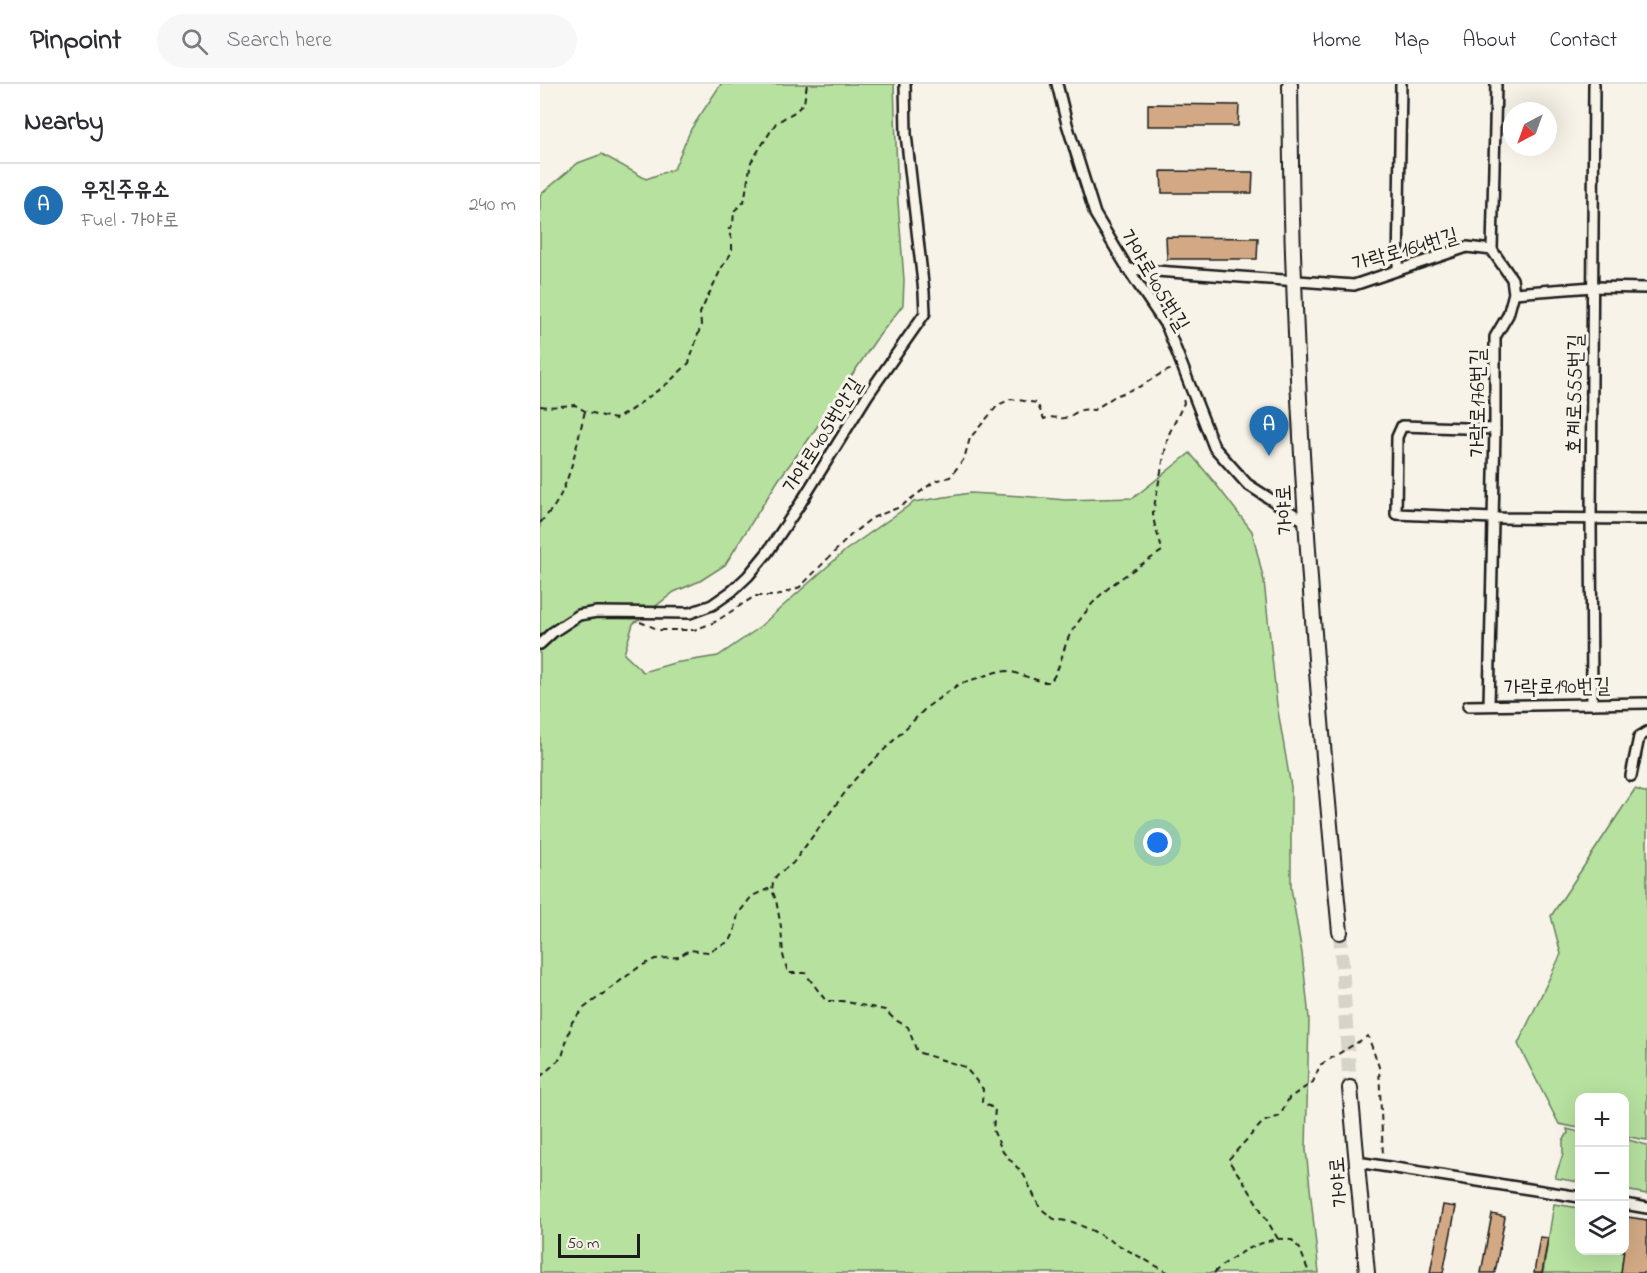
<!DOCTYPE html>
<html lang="en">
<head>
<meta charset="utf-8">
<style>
  body { margin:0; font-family:"Indie Flower","Poor Story",sans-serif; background:#f7f7f7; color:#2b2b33 }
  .controls { position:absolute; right:18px; bottom:18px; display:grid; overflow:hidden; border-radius:12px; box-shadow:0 6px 24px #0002 }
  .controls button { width:54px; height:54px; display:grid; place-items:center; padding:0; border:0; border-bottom:2px solid #e1e1e2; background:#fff; color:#2b2b33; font:30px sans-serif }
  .compass { position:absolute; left:963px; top:18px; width:54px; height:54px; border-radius:50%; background:#fff; box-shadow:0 6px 24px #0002; rotate:221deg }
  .scale { position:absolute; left:18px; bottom:15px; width:82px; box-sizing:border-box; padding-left:6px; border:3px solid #1c1c1c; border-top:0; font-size:16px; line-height:21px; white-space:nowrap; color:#1c1c1c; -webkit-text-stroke:4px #f7f3e8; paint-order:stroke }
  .you { position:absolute; left:618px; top:759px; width:21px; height:21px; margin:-15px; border:4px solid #fff; border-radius:50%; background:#1a73e8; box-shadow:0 0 0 9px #1a73e833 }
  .badge { display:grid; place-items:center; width:39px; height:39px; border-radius:50%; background:#1f6fb2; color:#fff; font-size:20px; font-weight:700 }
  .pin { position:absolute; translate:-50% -50px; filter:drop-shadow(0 2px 3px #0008) }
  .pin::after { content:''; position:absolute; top:32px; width:21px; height:18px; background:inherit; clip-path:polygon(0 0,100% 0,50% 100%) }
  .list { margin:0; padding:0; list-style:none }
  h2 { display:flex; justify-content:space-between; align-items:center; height:78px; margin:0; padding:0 24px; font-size:26px }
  h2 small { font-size:20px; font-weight:400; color:#7c7c81 }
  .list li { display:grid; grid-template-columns:39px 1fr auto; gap:18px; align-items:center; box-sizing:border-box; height:84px; padding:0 24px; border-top:2px solid #e1e1e2 }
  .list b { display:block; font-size:22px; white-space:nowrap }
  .list p { margin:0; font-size:20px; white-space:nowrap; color:#7c7c81 }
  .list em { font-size:20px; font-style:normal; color:#7c7c81 }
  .icon { flex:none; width:33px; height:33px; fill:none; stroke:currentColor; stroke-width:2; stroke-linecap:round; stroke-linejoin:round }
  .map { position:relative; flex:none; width:1107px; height:1189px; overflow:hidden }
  header { display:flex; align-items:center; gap:36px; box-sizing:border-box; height:84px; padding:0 30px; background:#fff; border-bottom:2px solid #e1e1e2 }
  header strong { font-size:28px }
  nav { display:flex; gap:33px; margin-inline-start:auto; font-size:21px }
  .search { width:420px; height:54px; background:#f7f7f7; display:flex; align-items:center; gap:15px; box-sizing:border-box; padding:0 21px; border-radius:33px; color:#7c7c81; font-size:22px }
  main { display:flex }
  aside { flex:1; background:#fff }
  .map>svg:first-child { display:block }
  .green { fill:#b6e19f; stroke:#697e5e; stroke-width:1.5 }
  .building { fill:#d2a984; stroke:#1c1c1c; stroke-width:1.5 }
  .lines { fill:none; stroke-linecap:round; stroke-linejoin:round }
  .secondary-tunnel { stroke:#d6d3c9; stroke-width:14; stroke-dasharray:14 7; stroke-linecap:butt }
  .street-casing { stroke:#1c1c1c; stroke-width:14 }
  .secondary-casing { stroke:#1c1c1c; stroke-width:18 }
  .path { stroke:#1c1c1c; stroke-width:2; stroke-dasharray:6 4.5; stroke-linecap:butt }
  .street { stroke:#f7f3e8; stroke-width:9 }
  .secondary { stroke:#f7f3e8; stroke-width:14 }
  .labels { text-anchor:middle; stroke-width:6; stroke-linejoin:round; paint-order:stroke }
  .street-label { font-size:21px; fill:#1c1c1c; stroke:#f7f3e8 }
</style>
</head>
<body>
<header>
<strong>Pinpoint</strong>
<div class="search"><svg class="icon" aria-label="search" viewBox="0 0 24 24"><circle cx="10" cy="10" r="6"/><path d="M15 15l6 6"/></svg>Search here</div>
<nav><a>Home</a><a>Map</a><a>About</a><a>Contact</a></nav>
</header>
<main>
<aside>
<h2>Nearby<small></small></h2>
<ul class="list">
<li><span class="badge">A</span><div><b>우진주유소</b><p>Fuel · 가야로</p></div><em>240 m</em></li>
</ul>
</aside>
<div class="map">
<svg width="1107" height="1189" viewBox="0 0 1107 1189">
  <rect width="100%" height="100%" fill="#f7f3e8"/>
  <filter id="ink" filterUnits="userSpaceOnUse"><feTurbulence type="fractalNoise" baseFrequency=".0167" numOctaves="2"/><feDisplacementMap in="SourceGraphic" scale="12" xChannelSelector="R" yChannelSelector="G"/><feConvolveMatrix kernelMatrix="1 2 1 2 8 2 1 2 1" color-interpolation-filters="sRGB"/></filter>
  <g filter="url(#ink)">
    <g class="green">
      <polygon points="181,0 354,0 358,118 364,196 363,221 335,257 266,359 239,395 185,481 160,497 134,508 93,540 84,570 103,588 134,579 178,572 216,546 306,466 374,418 430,409 482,412 525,416 593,414 650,369 675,399 712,447 724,497 737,621 751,703 751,804 762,869 769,934 766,1066 779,1189 0,1189 0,111 38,79 62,70 106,95 134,85 151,45"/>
      <polygon points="1095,705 1107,709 1107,1056 1085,1052 1084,1014 1040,1014 1039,1044 1019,1040 978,960 1021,870 1011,832"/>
      <polygon points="1027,1045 1039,1048 1039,1098 1015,1094 1023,1070 1023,1057 1028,1049"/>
      <polygon points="1085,1055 1107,1061 1107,1110 1085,1106"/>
      <polygon points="1014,1120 1039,1124 1040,1166 1084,1167 1081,1189 1003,1189"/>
    </g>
    <g class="building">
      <polygon points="608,20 699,21 698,42 608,42"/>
      <polygon points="621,87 713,88 712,109 622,109"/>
      <polygon points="626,153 718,154 717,175 627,175"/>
      <polygon points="903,1121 916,1123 903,1189 890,1189"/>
      <polygon points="952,1130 965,1133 955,1189 941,1189"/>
      <polygon points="1088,1133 1107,1136 1107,1189 1081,1189"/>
      <polygon points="1000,1153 1008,1154 1002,1189 994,1189"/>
    </g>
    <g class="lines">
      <polyline class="secondary-tunnel" points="800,848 810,1004"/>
      <g class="street-casing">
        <g id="street">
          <polyline points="517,0 527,40 555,130 588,185 627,243 674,363 707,400 766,438"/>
          <polyline points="952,166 956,0"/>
          <polyline points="588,185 814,201 927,163 952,166 972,195 974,209 968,231 955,253 955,345 949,621"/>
          <polyline points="858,186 861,0"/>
          <polyline points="974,209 1053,203 1107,204"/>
          <polyline points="955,345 862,342 857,353 856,430 953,434 1107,435"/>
          <polyline points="0,560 13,548 39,531 57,528 150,529 172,521 192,507 208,492 227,469 260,420 327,312 385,229 384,208 366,50 365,0"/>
          <polyline points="1052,620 1051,435 1054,0"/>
          <polyline points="928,622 1107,619"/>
          <polyline points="1091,692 1099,653 1107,648"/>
          <polyline points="817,1078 1040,1113"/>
          <polyline points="1084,1120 1107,1124"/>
        </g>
      </g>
      <g class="secondary-casing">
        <g id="secondary">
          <path d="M 750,0 C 751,65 751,130 754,195 C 761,413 779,631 800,848"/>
          <polyline points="810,1004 827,1189"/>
        </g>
      </g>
      <g class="path">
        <polyline points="0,322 8,323 35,321 45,327 75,335 88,328 128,299 149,279 161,241 160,229 182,183 192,168 192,156 188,146 193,141 194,127 204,118 211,78 236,39 256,27 264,19 267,0"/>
        <path d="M 0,439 C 5,433 11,427 15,421 C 32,393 37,358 45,327"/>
        <path d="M 100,538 L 120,546 L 154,546 L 175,538 L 215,512 L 236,512 L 260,503 L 312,450 L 332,434 L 360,423 L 395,397 L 410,393 L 424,375 L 430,354 L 458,321 L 471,315 L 497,319 L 504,335 C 512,331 517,335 524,334 C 539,330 534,324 554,326 L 575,312 L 601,302 L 622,289 L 632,285"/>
        <polyline points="0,993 22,973 32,938 44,924 99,883 115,875 139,873 149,866 168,868 190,857 194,849 198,830 212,812 228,805 232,806"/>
        <polyline points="738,1155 706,1101 688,1076 723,1038 740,1032 749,1014 773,998 780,981 828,952 839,983 843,1072"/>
        <path d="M 629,1189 L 553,1147 L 533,1138 L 514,1135 L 500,1124 L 484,1091 L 463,1068 L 453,1046 L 455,1025 L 442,1018 L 443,1005 L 425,983 L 377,968 L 368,943 L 354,935 L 345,926 L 302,917 L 286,917 L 265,889 L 248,889 L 243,871 L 241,843 L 236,816 L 232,806 L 233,798 L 237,791 L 253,779 L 315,695 L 387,623 L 419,600 L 456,588 L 469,587 L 503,598 L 510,598 C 522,584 522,563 532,547 C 538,538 545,529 551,521 C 570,499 598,483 622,467 C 620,454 613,442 613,428 L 628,352 L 644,319 L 643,315"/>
        <path d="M 674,1189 C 688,1174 717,1158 738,1155 C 742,1154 748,1156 752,1156 L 760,1165 L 769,1189"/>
      </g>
      <use href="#street" class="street"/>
      <use href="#secondary" class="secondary"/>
    </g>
  </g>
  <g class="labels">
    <g class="street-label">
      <text transform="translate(865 165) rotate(-16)" y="7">가락로164번길</text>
      <text transform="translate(615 196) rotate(59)" y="7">가야로405번길</text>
      <text transform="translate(1034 310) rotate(-89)" y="7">호계로555번길</text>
      <text transform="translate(937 319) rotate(-90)" y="7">가락로176번길</text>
      <text transform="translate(282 351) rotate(-58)" y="7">가야로405번안길</text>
      <text transform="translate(744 426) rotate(-93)" y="7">가야로</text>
      <text transform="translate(1017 602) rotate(-1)" y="7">가락로190번길</text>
      <text transform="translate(798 1098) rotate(-95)" y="7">가야로</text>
    </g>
  </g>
</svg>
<div class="controls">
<button>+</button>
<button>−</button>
<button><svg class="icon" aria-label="layers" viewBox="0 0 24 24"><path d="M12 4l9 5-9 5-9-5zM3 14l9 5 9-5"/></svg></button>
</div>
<svg class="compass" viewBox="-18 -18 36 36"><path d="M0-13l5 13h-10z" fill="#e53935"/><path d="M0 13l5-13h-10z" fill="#7c7c81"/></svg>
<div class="scale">50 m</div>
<div class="you"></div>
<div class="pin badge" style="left:729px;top:372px">A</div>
</div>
</main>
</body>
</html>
